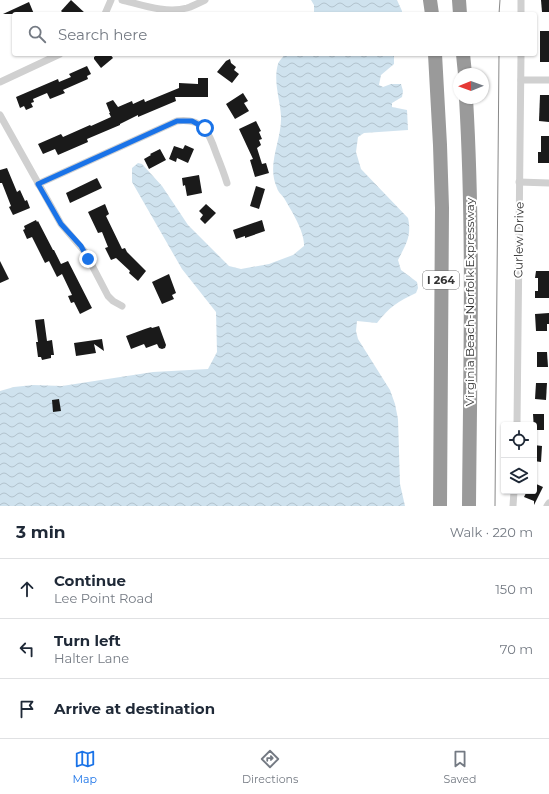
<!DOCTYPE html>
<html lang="en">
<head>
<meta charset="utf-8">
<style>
  body { margin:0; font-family:Montserrat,sans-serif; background:#f6f6f7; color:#1f2937 }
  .controls { position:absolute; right:12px; bottom:12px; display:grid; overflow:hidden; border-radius:4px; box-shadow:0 1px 3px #0004 }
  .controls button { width:36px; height:36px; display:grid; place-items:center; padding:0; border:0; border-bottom:1px solid #e0e1e3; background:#fff; color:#1f2937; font:20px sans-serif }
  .compass { position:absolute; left:453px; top:68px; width:36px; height:36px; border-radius:50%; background:#fff; box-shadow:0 1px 3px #0004; rotate:269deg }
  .stop { position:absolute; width:12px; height:12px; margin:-9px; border:3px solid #1a73e8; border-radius:50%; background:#fff }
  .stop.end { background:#1a73e8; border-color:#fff; box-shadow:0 1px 4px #0008 }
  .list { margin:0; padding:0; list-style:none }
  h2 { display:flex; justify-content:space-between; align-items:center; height:52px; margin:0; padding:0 16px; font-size:17px }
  h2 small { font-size:13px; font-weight:400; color:#747a83 }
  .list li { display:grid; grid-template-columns:26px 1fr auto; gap:12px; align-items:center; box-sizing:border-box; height:60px; padding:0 16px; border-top:1px solid #e0e1e3 }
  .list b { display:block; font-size:15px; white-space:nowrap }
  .list p { margin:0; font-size:13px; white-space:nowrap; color:#747a83 }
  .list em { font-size:13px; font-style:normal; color:#747a83 }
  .icon { flex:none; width:22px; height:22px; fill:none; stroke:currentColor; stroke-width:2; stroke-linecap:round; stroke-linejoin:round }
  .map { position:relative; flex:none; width:549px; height:506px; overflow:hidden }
  .search { position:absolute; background:#fff; box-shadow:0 1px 3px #0004; left:12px; right:12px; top:12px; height:44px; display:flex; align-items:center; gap:10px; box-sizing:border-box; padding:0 14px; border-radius:4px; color:#747a83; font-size:15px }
  .sheet { height:232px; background:#fff }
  nav { display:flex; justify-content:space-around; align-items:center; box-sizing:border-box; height:56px; border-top:1px solid #e0e1e3; background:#fff; font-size:11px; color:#747a83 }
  nav a { display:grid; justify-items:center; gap:2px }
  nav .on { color:#1a73e8 }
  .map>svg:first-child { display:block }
  .water { fill:url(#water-waves) }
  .building { fill:#1a1a1a }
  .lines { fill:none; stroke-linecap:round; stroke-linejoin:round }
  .minor { stroke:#d0d0d0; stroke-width:7 }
  .motorway { stroke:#9a9a9a; stroke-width:14 }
  .tram { stroke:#888; stroke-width:1 }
  .route { stroke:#1a73e8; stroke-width:5 }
  .labels { text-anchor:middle; stroke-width:4; stroke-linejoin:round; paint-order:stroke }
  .shield { fill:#fff; stroke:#707070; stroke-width:1 }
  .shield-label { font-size:11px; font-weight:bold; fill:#333 }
  .street-label { font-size:12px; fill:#333; stroke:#fff }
</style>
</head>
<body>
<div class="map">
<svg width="549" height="506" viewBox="0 0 549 506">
  <defs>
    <pattern id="water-waves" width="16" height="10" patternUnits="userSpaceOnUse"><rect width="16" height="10" fill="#cfe2ee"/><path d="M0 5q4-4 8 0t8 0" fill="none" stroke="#b2c2cd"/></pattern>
  </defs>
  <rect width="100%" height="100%" fill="#fff"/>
  <g class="water">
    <polygon points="311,0 397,0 402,11 402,14 314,14 314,5"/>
    <path d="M 285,54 L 394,54 L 394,64 L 381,75 L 379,85 L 383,87 L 391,84 L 401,84 L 403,91 L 402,97 L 392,103 L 392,107 L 407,110 L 408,130 L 364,133 L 358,137 L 356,152 L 361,169 L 408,218 C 412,236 406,244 398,260 L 401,270 L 417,282 L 418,288 L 416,293 C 399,301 389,307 377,323 L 357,321 L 356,331 L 358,339 L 390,390 L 395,404 L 398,419 L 400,484 L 405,506 L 0,506 L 0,391 L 14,387 L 33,385 L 62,386 L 153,372 L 208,369 L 217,352 L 216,312 L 182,269 L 132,182 L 132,168 L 138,163 L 142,164 L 162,186 L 188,225 L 229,266 L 241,269 L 269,264 L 293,255 L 304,246 C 305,232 291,210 284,198 C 282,195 278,192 277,188 C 266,164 282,141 281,116 C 280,99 273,81 278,64 C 279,61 283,57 285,54 Z"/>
  </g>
  <g class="building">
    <polygon points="71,0 86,14 64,14 61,11"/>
    <polygon points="541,0 549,0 549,12 542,12"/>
    <polygon points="29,2 34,14 3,14"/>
    <rect x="540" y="31" width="9" height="31"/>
    <polygon points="98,54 110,54 113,58 101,68 94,59 94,57"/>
    <polygon points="230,59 231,63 236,67 234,70 239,74 232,83 217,72 226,61"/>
    <polygon points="87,66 91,74 87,76 88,79 63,90 65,93 50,99 47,93 33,99 34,102 31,103 33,107 26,110 24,106 20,108 16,97 58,79 59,82 71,77 69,74"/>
    <polygon points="198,78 208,78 208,97 175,97 176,101 138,117 138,115 120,124 120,125 87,139 88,142 58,155 55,149 43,154 38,144 61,134 63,137 90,125 91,126 111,117 109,113 110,113 106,103 113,100 118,107 132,101 133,104 144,99 145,102 179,88 179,83 198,84"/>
    <polygon points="243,93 248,101 244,103 249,111 235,119 226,104"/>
    <polygon points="540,95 549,95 549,122 539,121"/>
    <polygon points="256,121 261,131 259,132 262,139 259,140 261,145 257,148 262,164 266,163 269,173 255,177 250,160 253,159 239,129"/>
    <polygon points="541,136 549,136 549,163 538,163 538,152 541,152"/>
    <polygon points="185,145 194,149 188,163 177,158 176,162 169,159 174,146 183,149"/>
    <polygon points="160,149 166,160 149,169 144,159 151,155 150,154"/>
    <polygon points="7,168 17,192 20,190 25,201 27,200 30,208 13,215 9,207 11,206 2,183 0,183 0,170"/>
    <polygon points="199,175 202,193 187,196 185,185 183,186 182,178"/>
    <polygon points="97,178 102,188 70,203 66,193"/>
    <polygon points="256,186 265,189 259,209 250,206"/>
    <polygon points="105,204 109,214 106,216 122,249 125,248 127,252 146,271 138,281 129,273 130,271 116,258 111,260 105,248 108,247 102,232 98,233 88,212"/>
    <polygon points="206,204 216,213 205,224 200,219 203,215 199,211"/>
    <polygon points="36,220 37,222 38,221 53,250 54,250 61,264 68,261 92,308 80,314 74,302 71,303 68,296 72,295 62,274 57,277 49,261 45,263 32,237 27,239 23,230 25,229 24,226"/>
    <polygon points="262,220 265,231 245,238 245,236 236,239 233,230"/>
    <polygon points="0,261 9,279 0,283"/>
    <polygon points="536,271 549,271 549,298 535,298 535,291 538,291 538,278 535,278"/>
    <polygon points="169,274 176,293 172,295 174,299 162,304 152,282"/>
    <polygon points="549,313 549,324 547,324 547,331 536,331 535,314"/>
    <polygon points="44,319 47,341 52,340 54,355 51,355 51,358 42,360 41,357 38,357 36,342 38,342 35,320"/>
    <polygon points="159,326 166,345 165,348 162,349 159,348 157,344 146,348 144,344 131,349 126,336 145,329 151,327 152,328"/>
    <polygon points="102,339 104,351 94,344 96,353 76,356 74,343"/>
    <polygon points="537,352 547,352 548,367 537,367"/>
    <polygon points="536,383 547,383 546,400 535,399"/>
    <polygon points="59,399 61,411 53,412 52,400"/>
    <polygon points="533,414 544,414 544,430 534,430"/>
    <polygon points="534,445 542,446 541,462 534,461"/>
    <polygon points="534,483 543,487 534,505 534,501 524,497 527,491 534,491"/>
  </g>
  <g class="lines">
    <g class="minor">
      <path d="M 122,0 C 142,5 167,14 187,8 C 193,6 199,3 205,0"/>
      <polyline points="105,14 111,0"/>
      <polyline points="521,14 521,0"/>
      <polyline points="521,80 549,80"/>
      <polyline points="0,82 60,54"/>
      <polyline points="0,115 61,224 85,252 108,296 113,301 122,306"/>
      <polyline points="519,182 549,183"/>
      <path d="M 38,184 L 177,121 C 203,118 209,132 216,153 C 220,163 224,173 227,183"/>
      <polyline points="517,425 521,54"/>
      <polyline points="513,506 514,491"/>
      <polyline points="547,506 549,503"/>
    </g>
    <g class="motorway">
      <polyline points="430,0 432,14"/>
      <polyline points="459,0 460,14"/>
      <polyline points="435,54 440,145 442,208 440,506"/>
      <polyline points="463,54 465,74"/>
      <path d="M 466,98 C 474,234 470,370 469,506"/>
    </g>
    <g class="tram">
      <polyline points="499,14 500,0"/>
      <polyline points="495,506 499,54"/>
    </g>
  </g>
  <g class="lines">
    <polyline class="route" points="88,259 81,246 61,224 38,184 177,121 192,121 205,128"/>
  </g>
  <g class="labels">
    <rect class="shield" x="423" y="271" width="36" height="18" rx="3"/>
    <g class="shield-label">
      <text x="441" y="284">I 264</text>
    </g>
    <g class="street-label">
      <text transform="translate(519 240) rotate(-89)" y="4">Curlew Drive</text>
      <text transform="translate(470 302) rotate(-90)" y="4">Virginia Beach-Norfolk Expressway</text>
    </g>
  </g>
</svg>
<div class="controls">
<button><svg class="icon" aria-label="locate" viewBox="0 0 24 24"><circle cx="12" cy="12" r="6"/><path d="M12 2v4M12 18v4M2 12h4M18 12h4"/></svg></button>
<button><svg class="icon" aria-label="layers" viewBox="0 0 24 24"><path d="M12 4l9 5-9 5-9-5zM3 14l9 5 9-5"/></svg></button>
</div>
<svg class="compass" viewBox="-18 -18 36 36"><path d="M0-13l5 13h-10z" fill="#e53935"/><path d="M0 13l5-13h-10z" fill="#747a83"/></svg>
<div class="stop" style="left:205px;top:128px"></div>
<div class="stop end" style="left:88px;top:259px"></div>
<div class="search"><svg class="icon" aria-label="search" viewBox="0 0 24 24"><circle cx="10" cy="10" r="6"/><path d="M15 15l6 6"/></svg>Search here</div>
</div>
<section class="sheet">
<h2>3 min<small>Walk · 220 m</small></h2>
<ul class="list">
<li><svg class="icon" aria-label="ahead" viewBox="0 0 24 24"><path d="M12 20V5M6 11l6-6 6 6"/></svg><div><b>Continue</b><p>Lee Point Road</p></div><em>150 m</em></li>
<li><svg class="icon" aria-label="left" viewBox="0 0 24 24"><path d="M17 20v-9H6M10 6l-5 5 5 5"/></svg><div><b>Turn left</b><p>Halter Lane</p></div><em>70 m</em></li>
<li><svg class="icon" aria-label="arrive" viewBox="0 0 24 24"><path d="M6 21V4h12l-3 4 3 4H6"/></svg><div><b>Arrive at destination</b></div></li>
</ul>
</section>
<nav>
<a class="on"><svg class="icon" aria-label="map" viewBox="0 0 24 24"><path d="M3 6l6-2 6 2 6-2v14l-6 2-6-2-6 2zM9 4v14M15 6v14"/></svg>Map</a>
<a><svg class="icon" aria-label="directions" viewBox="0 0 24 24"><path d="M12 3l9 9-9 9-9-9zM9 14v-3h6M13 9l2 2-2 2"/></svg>Directions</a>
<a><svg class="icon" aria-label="saved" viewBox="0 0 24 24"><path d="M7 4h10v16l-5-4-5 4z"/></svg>Saved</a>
</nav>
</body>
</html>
